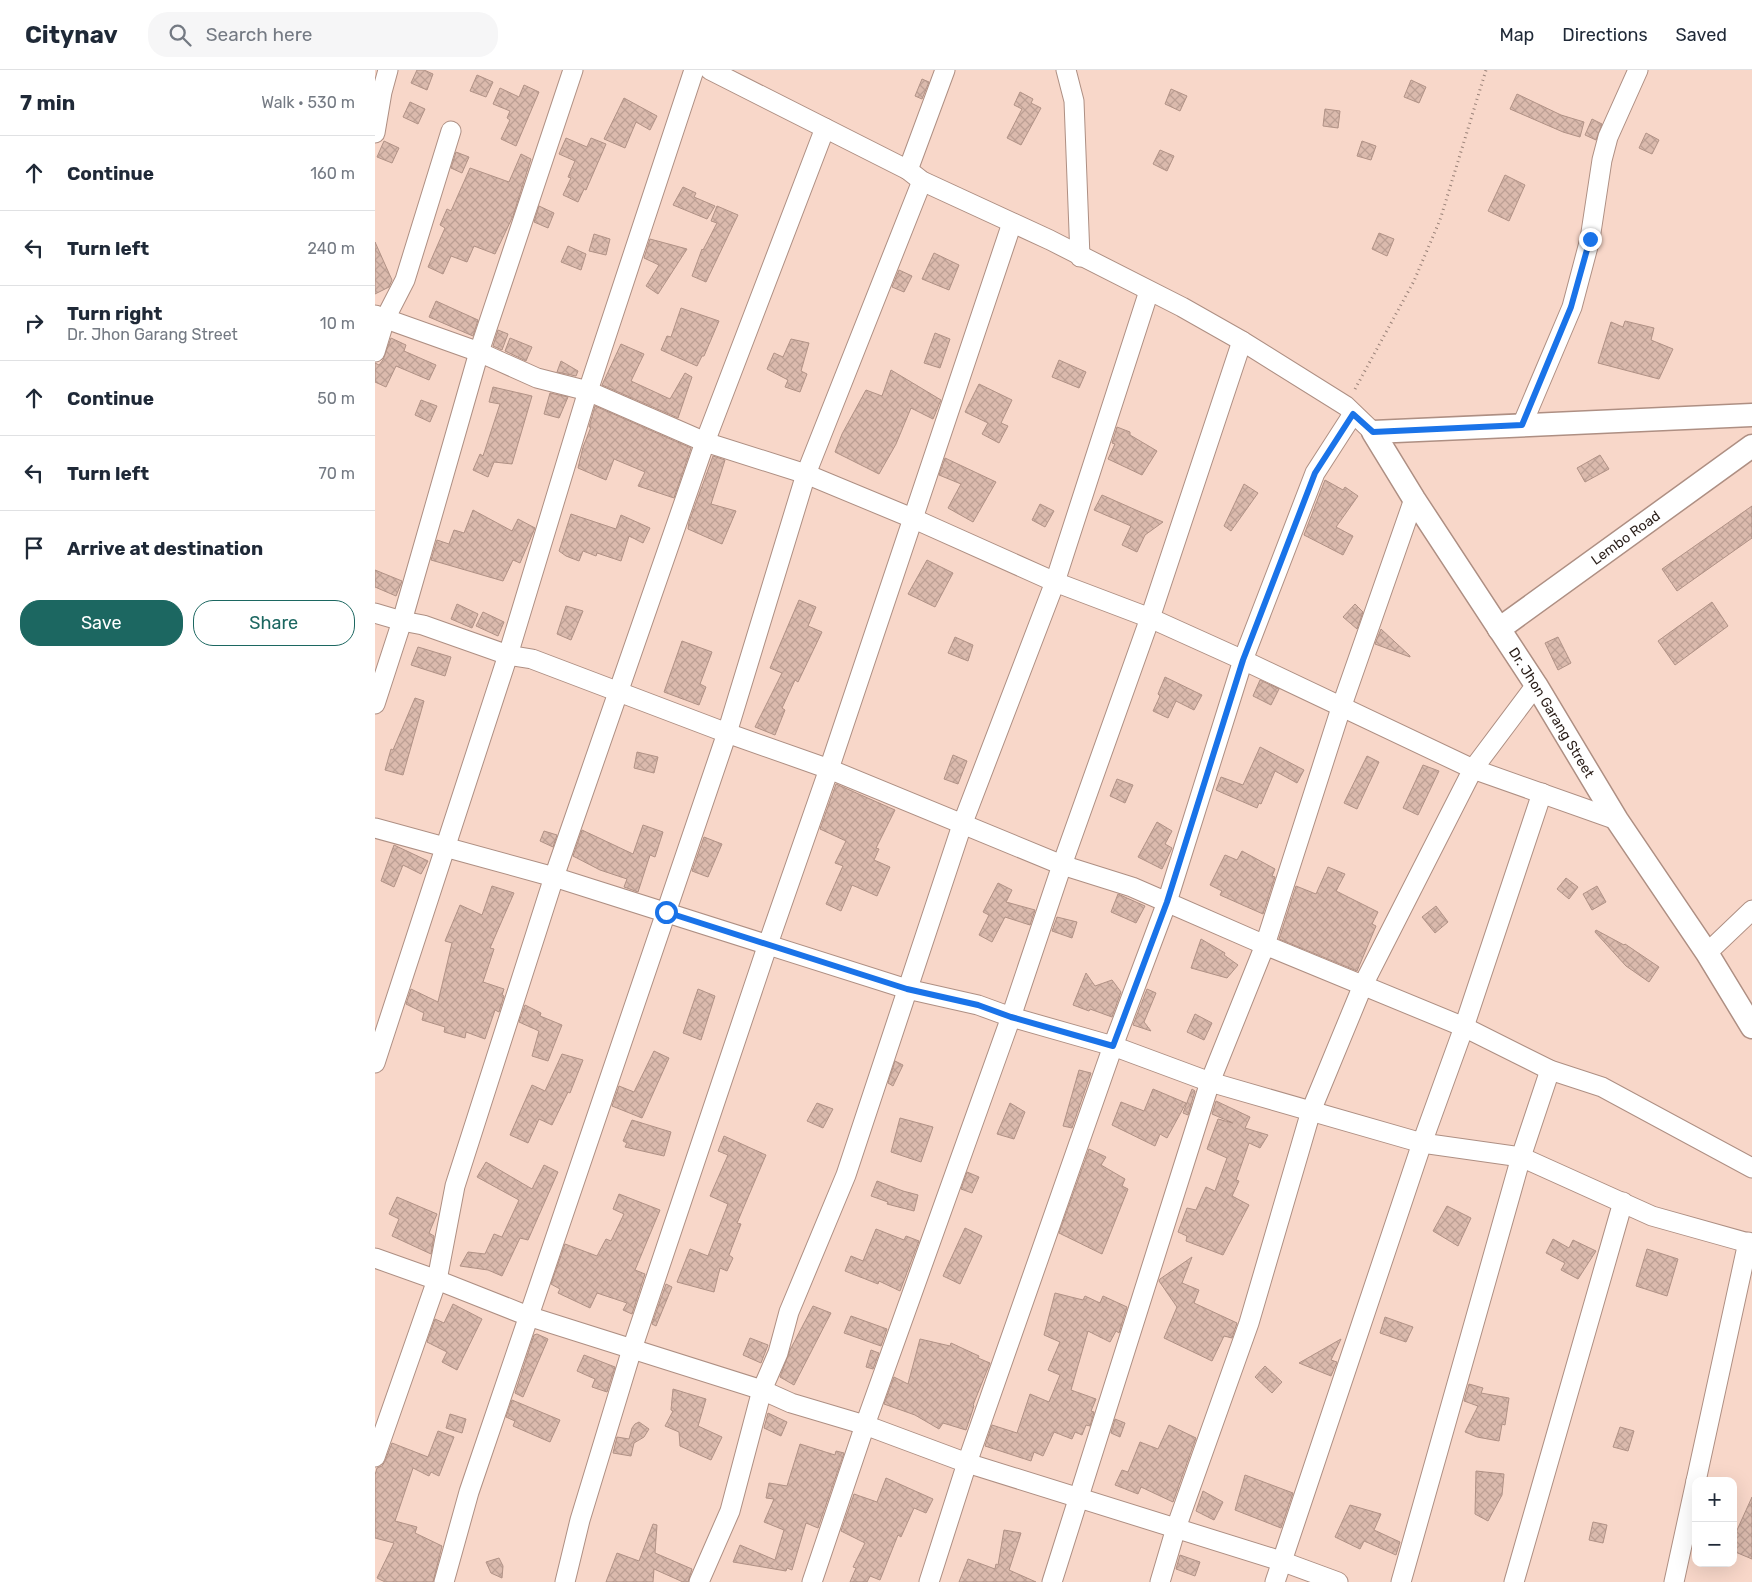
<!DOCTYPE html>
<html lang="en">
<head>
<meta charset="utf-8">
<style>
  body { margin:0; font-family:Rubik,sans-serif; background:#f6f6f7; color:#1f2937 }
  .controls { position:absolute; right:15px; bottom:15px; display:grid; overflow:hidden; border-radius:10px; box-shadow:0 5px 20px #0002 }
  .controls button { width:45px; height:45px; display:grid; place-items:center; padding:0; border:0; border-bottom:1px solid #e0e1e3; background:#fff; color:#1f2937; font:25px sans-serif }
  .stop { position:absolute; width:15px; height:15px; margin:-11px; border:4px solid #1a73e8; border-radius:50%; background:#fff }
  .stop.end { background:#1a73e8; border-color:#fff; box-shadow:0 1px 5px #0008 }
  .list { margin:0; padding:0; list-style:none }
  h2 { display:flex; justify-content:space-between; align-items:center; height:65px; margin:0; padding:0 20px; font-size:21px }
  h2 small { font-size:16px; font-weight:400; color:#747a83 }
  .list li { display:grid; grid-template-columns:32px 1fr auto; gap:15px; align-items:center; box-sizing:border-box; height:75px; padding:0 20px; border-top:1px solid #e0e1e3 }
  .list b { display:block; font-size:19px; white-space:nowrap }
  .list p { margin:0; font-size:16px; white-space:nowrap; color:#747a83 }
  .list em { font-size:16px; font-style:normal; color:#747a83 }
  .actions { display:flex; gap:10px; padding:15px 20px }
  .actions a { flex:1; padding:11px 0; border:1px solid #1c6761; border-radius:20px; text-align:center; font-size:18px; color:#1c6761 }
  .actions .main { background:#1c6761; color:#fff }
  .icon { flex:none; width:28px; height:28px; fill:none; stroke:currentColor; stroke-width:2; stroke-linecap:round; stroke-linejoin:round }
  .map { position:relative; flex:none; width:1377px; height:1512px; overflow:hidden }
  header { display:flex; align-items:center; gap:30px; box-sizing:border-box; height:70px; padding:0 25px; background:#fff; border-bottom:1px solid #e0e1e3 }
  header strong { font-size:24px }
  nav { display:flex; gap:28px; margin-inline-start:auto; font-size:18px }
  .search { width:350px; height:45px; background:#f6f6f7; display:flex; align-items:center; gap:12px; box-sizing:border-box; padding:0 18px; border-radius:20px; color:#747a83; font-size:19px }
  main { display:flex }
  aside { flex:1; background:#fff }
  .map>svg:first-child { display:block }
  .building { fill:url(#building-cross-hatch); stroke:#b19286 }
  .lines { fill:none; stroke-linecap:round; stroke-linejoin:round }
  .minor-casing { stroke:#ae8f83; stroke-width:21 }
  .tertiary-casing { stroke:#ae8f83; stroke-width:25 }
  .path { stroke:#988077; stroke-width:3; stroke-dasharray:1 4; stroke-linecap:butt }
  .minor { stroke:#fff; stroke-width:19 }
  .tertiary { stroke:#fff; stroke-width:22 }
  .route { stroke:#1a73e8; stroke-width:6 }
  .labels { text-anchor:middle; stroke-width:5; stroke-linejoin:round; paint-order:stroke }
  .street-label { font-size:14px; fill:#2b1f1a; stroke:#fff }
</style>
</head>
<body>
<header>
<strong>Citynav</strong>
<div class="search"><svg class="icon" aria-label="search" viewBox="0 0 24 24"><circle cx="10" cy="10" r="6"/><path d="M15 15l6 6"/></svg>Search here</div>
<nav><a>Map</a><a>Directions</a><a>Saved</a></nav>
</header>
<main>
<aside>
<h2>7 min<small>Walk · 530 m</small></h2>
<ul class="list">
<li><svg class="icon" aria-label="ahead" viewBox="0 0 24 24"><path d="M12 20V5M6 11l6-6 6 6"/></svg><div><b>Continue</b></div><em>160 m</em></li>
<li><svg class="icon" aria-label="left" viewBox="0 0 24 24"><path d="M17 20v-9H6M10 6l-5 5 5 5"/></svg><div><b>Turn left</b></div><em>240 m</em></li>
<li><svg class="icon" aria-label="right" viewBox="0 0 24 24"><path d="M7 20v-9h11M14 6l5 5-5 5"/></svg><div><b>Turn right</b><p>Dr. Jhon Garang Street</p></div><em>10 m</em></li>
<li><svg class="icon" aria-label="ahead" viewBox="0 0 24 24"><path d="M12 20V5M6 11l6-6 6 6"/></svg><div><b>Continue</b></div><em>50 m</em></li>
<li><svg class="icon" aria-label="left" viewBox="0 0 24 24"><path d="M17 20v-9H6M10 6l-5 5 5 5"/></svg><div><b>Turn left</b></div><em>70 m</em></li>
<li><svg class="icon" aria-label="arrive" viewBox="0 0 24 24"><path d="M6 21V4h12l-3 4 3 4H6"/></svg><div><b>Arrive at destination</b></div></li>
</ul>
<div class="actions"><a class="main">Save</a><a>Share</a></div>
</aside>
<div class="map">
<svg width="1377" height="1512" viewBox="0 0 1377 1512">
  <defs>
    <pattern id="building-cross-hatch" width="8" height="8" patternUnits="userSpaceOnUse" patternTransform="scale(1.25)"><rect width="8" height="8" fill="#dbbaad"/><path d="M0 0l8 8M0 8l8-8" fill="none" stroke="#bc9f94"/></pattern>
  </defs>
  <rect width="100%" height="100%" fill="#f8d7c9"/>
  <g class="building">
    <polygon points="42,0 49,0 58,4 52,20 36,13"/>
    <polygon points="102,5 118,12 111,27 95,21"/>
    <polygon points="547,9 554,12 547,29 540,26"/>
    <polygon points="1036,10 1051,17 1044,33 1029,27"/>
    <polygon points="149,15 164,22 141,76 126,69 135,50 132,48 135,41 118,34 125,18 144,27"/>
    <polygon points="796,19 812,26 805,41 790,34"/>
    <polygon points="645,22 658,29 656,33 666,38 646,75 632,68 647,39 639,35"/>
    <polygon points="1142,24 1186,45 1209,52 1205,67 1188,62 1135,39"/>
    <polygon points="249,28 282,46 275,60 261,52 250,78 229,69"/>
    <polygon points="35,32 50,39 43,54 28,47"/>
    <polygon points="950,39 965,41 963,58 948,56"/>
    <polygon points="1217,49 1227,54 1221,70 1210,65"/>
    <polygon points="1271,63 1284,70 1277,84 1264,78"/>
    <polygon points="191,68 212,77 216,68 231,74 211,120 209,119 203,132 188,125 196,108 193,107 200,91 184,84"/>
    <polygon points="9,71 24,78 17,93 2,87"/>
    <polygon points="987,71 1001,76 996,90 982,86"/>
    <polygon points="785,80 799,86 792,101 778,94"/>
    <polygon points="81,82 94,87 87,103 76,98"/>
    <polygon points="146,84 156,89 138,146 120,184 99,176 92,192 76,186 68,204 53,197 70,158 65,155 72,139 76,141 95,98 134,112"/>
    <polygon points="1130,105 1150,115 1134,151 1113,141"/>
    <polygon points="308,117 321,123 319,127 340,136 332,149 298,135"/>
    <polygon points="164,136 179,143 173,158 159,152"/>
    <polygon points="342,136 363,145 331,212 317,206 327,179 328,180 342,153 336,151"/>
    <polygon points="1004,163 1019,169 1012,186 997,179"/>
    <polygon points="219,164 235,169 231,185 214,181"/>
    <polygon points="275,169 312,179 283,224 271,216 284,195 269,188"/>
    <polygon points="0,172 17,210 14,217 0,224"/>
    <polygon points="193,176 211,184 206,200 186,192"/>
    <polygon points="559,183 584,195 574,220 547,209"/>
    <polygon points="524,200 537,206 529,222 517,217"/>
    <polygon points="61,231 103,250 98,266 54,247"/>
    <polygon points="306,238 344,251 329,286 327,286 322,296 286,280 292,266 296,267"/>
    <polygon points="1250,251 1279,258 1276,270 1298,279 1284,309 1223,293 1236,252 1248,257"/>
    <polygon points="123,260 133,264 127,280 118,276"/>
    <polygon points="560,263 575,269 565,298 549,293"/>
    <polygon points="16,268 31,275 29,281 61,295 54,310 21,296 11,317 0,312 0,293 4,295 8,290"/>
    <polygon points="135,268 157,277 151,291 130,281"/>
    <polygon points="416,269 434,273 426,301 432,304 425,322 410,317 413,310 392,299 399,283 408,287"/>
    <polygon points="246,274 269,284 256,311 295,329 310,303 317,307 303,348 227,315"/>
    <polygon points="684,290 711,302 704,318 677,307"/>
    <polygon points="186,291 203,301 201,306 182,302"/>
    <polygon points="516,300 566,330 558,349 536,338 521,374 504,404 460,382 467,364 491,320 507,326"/>
    <polygon points="604,314 637,330 626,353 633,356 624,373 607,364 613,353 590,342"/>
    <polygon points="118,317 157,326 137,394 119,392 113,407 98,400 105,384 108,386 125,334 114,332"/>
    <polygon points="175,323 193,327 184,348 169,344"/>
    <polygon points="46,330 62,336 55,352 40,345"/>
    <polygon points="220,336 316,378 299,428 263,416 270,402 239,389 231,410 203,398 208,377 216,357 214,357"/>
    <polygon points="742,357 755,362 755,365 782,381 767,405 733,389 740,374 737,373"/>
    <polygon points="1225,385 1234,399 1210,412 1202,398"/>
    <polygon points="338,386 350,390 336,434 361,441 347,474 313,459 314,452"/>
    <polygon points="570,388 621,412 598,452 573,438 586,414 564,405"/>
    <polygon points="950,410 968,420 970,417 983,426 961,457 978,466 968,485 929,465"/>
    <polygon points="869,414 883,423 856,461 849,456"/>
    <polygon points="727,425 788,452 770,465 762,482 747,475 756,456 719,440"/>
    <polygon points="665,434 679,441 670,457 657,450"/>
    <polygon points="1377,436 1377,468 1302,521 1287,499"/>
    <polygon points="98,440 137,461 143,449 160,458 145,493 138,490 128,511 56,490 62,470 74,474 79,460 89,463"/>
    <polygon points="196,444 241,459 246,445 275,458 268,473 254,466 246,491 222,483 221,486 208,481 204,491 191,486 184,481"/>
    <polygon points="552,490 578,503 560,537 533,524"/>
    <polygon points="0,500 27,511 21,526 0,517"/>
    <polygon points="424,530 441,537 433,556 447,562 423,612 420,610 407,638 410,640 400,665 380,657 407,603 395,598"/>
    <polygon points="1337,532 1353,556 1300,595 1283,571"/>
    <polygon points="82,534 103,544 97,558 76,549"/>
    <polygon points="980,534 988,542 982,559 968,547"/>
    <polygon points="191,536 208,541 196,570 182,564"/>
    <polygon points="108,542 129,552 123,566 101,556"/>
    <polygon points="1006,559 1035,586 1035,587 1000,574"/>
    <polygon points="580,567 598,575 593,591 573,583"/>
    <polygon points="1183,567 1196,593 1183,600 1170,573"/>
    <polygon points="307,571 337,582 325,614 331,617 324,635 289,622"/>
    <polygon points="43,577 76,587 70,606 36,595"/>
    <polygon points="790,607 827,625 819,640 801,631 793,648 778,641 785,626 783,624"/>
    <polygon points="885,610 904,619 896,635 878,626"/>
    <polygon points="40,628 49,631 28,705 10,700 16,679 18,680"/>
    <polygon points="885,677 929,700 922,713 900,701 886,734 884,733 882,738 841,720 846,707 868,715"/>
    <polygon points="262,682 283,687 279,703 259,698"/>
    <polygon points="578,685 592,691 583,714 569,709"/>
    <polygon points="992,686 1004,692 982,739 969,733"/>
    <polygon points="1048,695 1064,701 1043,745 1028,738"/>
    <polygon points="742,709 758,715 750,733 735,726"/>
    <polygon points="461,714 520,740 501,778 504,779 499,790 515,797 502,826 477,815 466,841 451,834 468,796 460,793 471,771 445,759"/>
    <polygon points="782,752 797,761 790,774 797,778 787,799 763,787"/>
    <polygon points="268,755 288,762 280,787 275,785 263,822 249,817 252,809 225,800 198,786 207,760 258,784"/>
    <polygon points="169,761 182,765 178,777 165,771"/>
    <polygon points="329,767 347,774 333,807 317,801"/>
    <polygon points="19,775 53,791 46,804 28,795 19,817 6,811"/>
    <polygon points="867,781 900,799 897,806 900,807 888,844 845,825 847,821 835,815 850,785 862,790"/>
    <polygon points="953,797 970,804 961,821 1003,842 997,854 1001,856 982,901 904,869 921,816 941,824"/>
    <polygon points="1191,808 1203,817 1194,829 1182,819"/>
    <polygon points="623,813 637,820 631,832 660,840 655,855 630,847 617,872 604,865 614,845 608,842"/>
    <polygon points="117,816 139,823 115,878 119,879 108,912 129,919 127,925 129,926 124,942 120,940 110,969 91,962 90,968 69,962 70,957 47,950 49,943 31,934 36,919 63,932 77,873 70,871 85,835 107,845"/>
    <polygon points="1222,816 1231,832 1217,840 1208,824"/>
    <polygon points="743,824 770,836 761,853 736,842"/>
    <polygon points="1061,836 1073,852 1060,863 1047,847"/>
    <polygon points="682,847 702,852 697,868 677,861"/>
    <polygon points="1221,860 1249,875 1250,874 1284,897 1274,912 1251,896 1220,862"/>
    <polygon points="826,869 850,883 849,885 863,895 852,908 816,898"/>
    <polygon points="711,903 720,916 737,910 746,922 737,947 715,939 714,941 698,935"/>
    <polygon points="323,919 340,926 326,970 308,963"/>
    <polygon points="772,919 781,923 769,952 776,961 758,955"/>
    <polygon points="150,935 166,943 165,946 187,955 173,991 157,986 164,961 144,952"/>
    <polygon points="820,944 837,953 829,970 812,962"/>
    <polygon points="279,981 294,988 267,1048 237,1036 244,1016 259,1022"/>
    <polygon points="187,984 208,990 195,1023 193,1022 177,1055 164,1049 153,1073 135,1065 157,1015 170,1021"/>
    <polygon points="520,991 528,995 518,1016 513,1013"/>
    <polygon points="704,1000 716,1003 697,1058 688,1056"/>
    <polygon points="778,1019 811,1033 792,1068 785,1064 780,1076 737,1055 746,1032 769,1041"/>
    <polygon points="817,1019 820,1021 813,1045 808,1043"/>
    <polygon points="841,1031 875,1047 870,1058 893,1065 885,1078 874,1073 861,1110 864,1111 857,1126 874,1135 848,1185 811,1171 812,1166 803,1162 812,1138 821,1140 831,1117 840,1121 852,1088 832,1079 843,1049 858,1053 837,1044"/>
    <polygon points="442,1033 458,1039 448,1058 432,1051"/>
    <polygon points="635,1033 650,1042 639,1069 622,1064"/>
    <polygon points="525,1048 558,1057 546,1092 516,1082"/>
    <polygon points="257,1050 296,1062 289,1086 250,1077 252,1073 248,1071"/>
    <polygon points="349,1066 391,1085 362,1153 366,1154 354,1185 358,1188 352,1201 345,1198 339,1222 302,1212 315,1179 333,1186 353,1134 335,1126 353,1085 343,1081"/>
    <polygon points="714,1079 731,1087 726,1095 750,1109 747,1116 753,1119 727,1184 684,1163"/>
    <polygon points="111,1092 157,1119 169,1095 183,1102 153,1170 145,1168 127,1206 113,1200 85,1196 93,1182 110,1184 119,1164 127,1167 144,1130 102,1107"/>
    <polygon points="592,1102 604,1107 597,1123 586,1119"/>
    <polygon points="502,1111 528,1121 543,1125 539,1141 512,1134 513,1132 496,1126"/>
    <polygon points="244,1124 285,1140 260,1200 270,1204 257,1244 248,1240 252,1233 222,1223 215,1238 183,1223 185,1219 176,1214 190,1174 222,1186 231,1169 236,1171 249,1144 238,1139"/>
    <polygon points="22,1127 62,1144 54,1163 59,1166 56,1184 17,1166 24,1149 14,1144"/>
    <polygon points="1072,1136 1096,1148 1083,1176 1058,1161"/>
    <polygon points="590,1158 607,1166 585,1214 568,1206"/>
    <polygon points="501,1159 529,1170 531,1166 544,1171 525,1221 504,1211 503,1214 470,1201 476,1186 488,1191"/>
    <polygon points="1178,1169 1194,1178 1198,1170 1221,1181 1203,1209 1186,1200 1190,1193 1171,1183"/>
    <polygon points="1272,1179 1303,1189 1292,1226 1261,1216"/>
    <polygon points="817,1187 807,1213 824,1220 819,1233 862,1253 857,1268 849,1266 837,1291 789,1268 802,1237 784,1211 785,1209"/>
    <polygon points="291,1214 297,1217 281,1256 277,1254"/>
    <polygon points="680,1223 708,1230 710,1226 725,1233 728,1226 752,1237 744,1263 741,1261 735,1272 713,1261 696,1320 721,1329 716,1341 719,1342 715,1356 711,1355 707,1365 700,1362 697,1369 679,1362 668,1386 659,1382 656,1391 610,1376 617,1355 642,1363 655,1324 674,1332 685,1305 673,1300 685,1272 669,1265"/>
    <polygon points="78,1234 107,1249 82,1300 67,1292 72,1282 52,1272 60,1249 69,1253"/>
    <polygon points="438,1236 456,1243 419,1315 405,1307 415,1280"/>
    <polygon points="476,1246 512,1259 506,1276 469,1263"/>
    <polygon points="1010,1247 1038,1257 1031,1272 1005,1263"/>
    <polygon points="162,1264 173,1269 148,1327 140,1323 159,1265"/>
    <polygon points="375,1268 393,1275 386,1293 368,1285"/>
    <polygon points="545,1269 575,1276 576,1273 604,1286 603,1288 615,1293 598,1335 599,1336 591,1360 568,1353 564,1359 540,1345 509,1334 519,1307 533,1314"/>
    <polygon points="966,1269 956,1290 962,1292 956,1306 924,1293"/>
    <polygon points="496,1280 504,1283 498,1299 491,1297"/>
    <polygon points="209,1285 240,1297 232,1322 217,1317 220,1309 202,1301"/>
    <polygon points="890,1296 907,1312 897,1323 880,1307"/>
    <polygon points="1094,1314 1108,1318 1106,1323 1134,1328 1130,1355 1127,1354 1124,1371 1102,1367 1090,1362 1103,1336 1089,1331"/>
    <polygon points="298,1319 331,1329 323,1356 347,1367 336,1390 305,1376 304,1362 290,1356 298,1341 296,1340"/>
    <polygon points="137,1330 185,1350 175,1372 138,1356 140,1351 131,1347"/>
    <polygon points="393,1343 412,1352 406,1366 389,1358"/>
    <polygon points="75,1344 91,1349 87,1363 71,1358"/>
    <polygon points="740,1349 750,1353 745,1367 736,1363"/>
    <polygon points="264,1352 274,1359 269,1367 259,1373 256,1386 238,1383 242,1367 254,1369 257,1358 260,1354"/>
    <polygon points="794,1355 821,1368 798,1432 766,1417 763,1424 740,1415 747,1400 753,1402 765,1372 783,1379"/>
    <polygon points="1245,1357 1259,1361 1253,1381 1238,1377"/>
    <polygon points="63,1361 79,1367 64,1406 56,1402 54,1406 38,1398 20,1451 42,1457 40,1463 67,1476 58,1512 10,1512 2,1508 19,1473 0,1468 0,1405 2,1398 7,1396 10,1391 17,1373 53,1387"/>
    <polygon points="425,1374 460,1385 461,1381 469,1383 443,1458 431,1453 417,1500 412,1498 411,1501 358,1492 365,1475 400,1490 409,1460 389,1452 399,1429 391,1428 394,1413 412,1416"/>
    <polygon points="1101,1401 1129,1404 1127,1425 1113,1451 1100,1444"/>
    <polygon points="870,1405 918,1423 906,1458 860,1440"/>
    <polygon points="511,1408 558,1429 551,1443 539,1438 526,1467 523,1465 505,1510 495,1506 492,1512 475,1512 481,1498 478,1497 490,1473 466,1461 479,1424 502,1432"/>
    <polygon points="828,1421 848,1432 839,1450 821,1441"/>
    <polygon points="1377,1427 1377,1489 1358,1481 1358,1469"/>
    <polygon points="975,1435 1006,1444 999,1460 1025,1472 1021,1485 989,1471 985,1479 960,1467"/>
    <polygon points="1218,1452 1232,1455 1228,1473 1214,1470"/>
    <polygon points="278,1454 282,1455 280,1483 317,1499 313,1512 308,1512 279,1499 278,1512 231,1512 242,1483 264,1491"/>
    <polygon points="629,1460 646,1463 634,1500 661,1512 584,1512 593,1489 620,1499 621,1494 623,1495"/>
    <polygon points="805,1485 825,1492 820,1506 801,1499"/>
    <polygon points="124,1488 128,1496 127,1508 116,1503 111,1492"/>
  </g>
  <g class="lines">
    <g class="minor-casing">
      <g id="minor">
        <polyline points="335,0 533,100 547,111 675,170 807,237 867,271 971,336 998,362"/>
        <polyline points="691,0 699,31 705,187"/>
        <polyline points="0,63 7,22 13,0"/>
        <polyline points="533,100 570,0"/>
        <polyline points="0,245 104,282 162,308 213,321 330,372 431,404 537,448 680,512 775,548 868,590 1098,699 1242,750"/>
        <polyline points="0,282 10,249 30,210 76,61"/>
        <polyline points="1147,355 1197,237 1215,169 1227,90 1233,67 1263,0"/>
        <polyline points="0,543 27,551 48,555 133,585 157,589 352,663 454,699 687,795 757,817 780,827 890,875 1089,957 1175,1000 1227,1017 1377,1098"/>
        <polyline points="0,634 27,551 104,282 198,0"/>
        <polyline points="0,758 179,807 532,919 603,935 636,947 738,976 835,1012 1047,1073 1146,1087 1277,1146 1377,1174"/>
        <polyline points="1332,883 1377,840"/>
        <polyline points="0,993 133,585 213,321 319,0"/>
        <polyline points="0,1188 62,1210 153,1246 387,1320 416,1333 490,1355 592,1393 906,1491 963,1512"/>
        <polyline points="0,1387 62,1210 80,1116 179,807 330,372 450,58"/>
        <polyline points="1321,1411 1373,1172"/>
        <polyline points="69,1512 94,1422 352,663 431,404 547,111"/>
        <polyline points="190,1512 205,1450 257,1279 393,874 454,699 637,153"/>
        <polyline points="324,1512 355,1441 387,1320 403,1283 414,1242 471,1105 587,755 680,512 774,221"/>
        <polyline points="437,1512 490,1355 636,947 687,795 775,548 867,271"/>
        <polyline points="554,1512 592,1393 738,976 792,832 868,590 940,403 978,344"/>
        <polyline points="677,1512 835,1012 890,875 966,638 1039,429"/>
        <polyline points="785,1512 801,1458 874,1253 936,1041 988,915 1098,699 1161,615"/>
        <polyline points="900,1512 1047,1073 1089,957 1167,723"/>
        <polyline points="1026,1512 1146,1087 1175,1000"/>
        <polyline points="1139,1512 1248,1132"/>
        <polyline points="1299,1512 1321,1411"/>
      </g>
    </g>
    <g class="tertiary-casing">
      <g id="tertiary">
        <path id="s1" d="M 1377,345 L 998,362 L 1039,429 L 1161,615 L 1242,750 L 1332,883 L 1377,957"/>
        <path id="s2" d="M 1124,559 L 1377,376"/>
      </g>
    </g>
    <polyline class="path" points="980,319 1039,211 1065,150 1111,0"/>
    <use href="#minor" class="minor"/>
    <use href="#tertiary" class="tertiary"/>
  </g>
  <g class="lines">
    <polyline class="route" points="291,842 532,919 603,935 636,947 738,976 792,832 868,590 940,403 978,344 998,362 1147,355 1196,237 1215,169"/>
  </g>
  <g class="labels">
    <g class="street-label">
      <text dy="5" stroke="none"><textPath href="#s2" startOffset="156">Lembo Road</textPath></text>
      <text dy="5" stroke="none"><textPath href="#s1" startOffset="712">Dr. Jhon Garang Street</textPath></text>
    </g>
  </g>
</svg>
<div class="controls">
<button>+</button>
<button>−</button>
</div>
<div class="stop" style="left:291px;top:842px"></div>
<div class="stop end" style="left:1215px;top:169px"></div>
</div>
</main>
</body>
</html>
